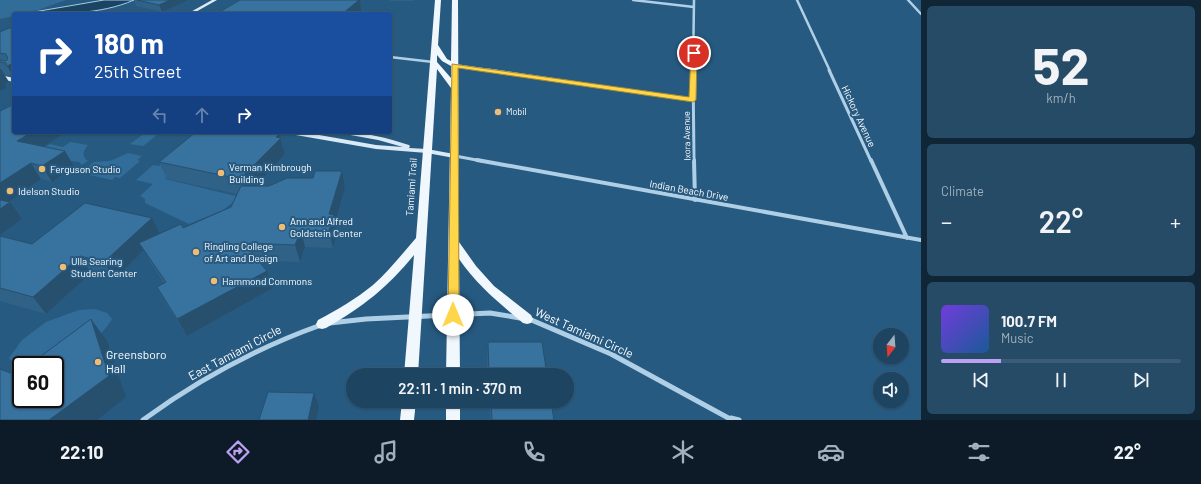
<!DOCTYPE html>
<html lang="en">
<head>
<meta charset="utf-8">
<style>
	:root { --surface:#1d4461; --page:#254b67; --text:#f1f3f6; --muted:#a0b0bd; --line:#3b5c76; --accent:#bca0f2 }
	body { margin:0; font-family:Barlow,sans-serif; background:var(--page); color:var(--text); height:100vh; display:flex; flex-direction:column; font-size:15px; white-space:nowrap }
	* { box-sizing:border-box; margin:0 }
	p { font-size:13px; color:var(--muted) }
	.icon { flex:none; width:22px; height:22px; fill:none; stroke:currentColor; stroke-width:2; stroke-linecap:round; stroke-linejoin:round }
	.map { position:relative; flex:1; overflow:hidden }
	.side { display:flex; flex-direction:column; gap:6px; padding:6px; background:#102535; width:280px }
	.side>* { flex:none }
	.top-card { position:absolute; left:12px; top:12px; width:380px; height:122px; border-radius:4px; box-shadow:0 1px 3px #0004,0 0 0 1px var(--line); background:#1a4fa0; color:#fff; overflow:hidden }
	.needle { width:26px; rotate:197deg }
	.fabs { position:absolute; left:873px; top:328px; display:grid; gap:8px }
	.fabs a { display:grid; place-items:center; width:36px; height:36px; border-radius:50%; background:var(--surface); box-shadow:0 1px 3px #0004,0 0 0 1px var(--line); font-size:20px }
	.speed { position:absolute; left:12px; top:356px; display:flex; gap:8px; font-size:20px; font-weight:700; text-align:center }
	.speed>* { display:grid; place-content:center; width:52px; height:52px; border-radius:50%; background:var(--surface); box-shadow:0 1px 3px #0004,0 0 0 1px var(--line); line-height:1 }
	.speed .limit { border:2px solid #111; border-radius:6px; background:#fff; color:#111 }
	.pin { position:absolute; display:grid; place-items:center; width:34px; height:34px; color:#fff; margin:-17px; border:2px solid #fff; border-radius:50%; box-shadow:0 1px 4px #0007 }
	.me { position:absolute; width:44px; margin:-22px; rotate:0deg; stroke-linejoin:round; filter:drop-shadow(0 0 3px #0008) }
	.turn { display:flex; align-items:center; gap:14px; height:84px; padding:0 16px; font-size:18px }
	.turn .icon { width:52px; height:52px; stroke-width:2.5 }
	.turn b { display:block; font-size:28px; line-height:34px }
	.lanes { display:flex; align-items:center; height:38px; padding:0 16px; background:#0003; justify-content:center; gap:20px; direction:ltr }
	.lanes .off { opacity:.35 }
	.big { font-size:30px; font-weight:600; line-height:1.1 }
	.side .tile { flex:1; display:flex; flex-direction:column; justify-content:center; gap:6px; min-width:0; padding:0 14px; border-radius:6px; background:var(--page) }
	.side .dial { align-items:center; gap:0 }
	.dial b { font-size:52px; line-height:1 }
	.song { display:flex; align-items:center; gap:12px }
	.cover { width:48px; height:48px; border-radius:6px; background:linear-gradient(135deg,hsl(260 70% 55%),hsl(210 70% 35%)) }
	.played { height:4px; border-radius:2px; background:linear-gradient(90deg,var(--accent) 25%,var(--line) 25%) }
	.keys { display:flex; justify-content:space-around; direction:ltr }
	.heat { display:flex; justify-content:space-between; align-items:center; font-size:22px; direction:ltr }
	.trip { position:absolute; left:346px; top:368px; width:228px; height:40px; border-radius:20px; background:var(--surface); box-shadow:0 1px 3px #0004,0 0 0 1px var(--line); font-weight:600; line-height:40px; text-align:center }
	.tab-bar { display:flex; height:64px; justify-content:space-around; align-items:center; background:#0c1b27; color:var(--muted) }
	.tab-bar .icon { width:28px; height:28px }
	.tab-bar .on { color:var(--accent) }
	.tab-bar b { font-size:18px; color:var(--text) }
	main { display:flex; flex:1; min-height:0 }
	.map>svg:first-child { display:block }
</style>
</head>
<body>
<main>
<div class="map">
<svg width="921" height="420" viewBox="0 0 921 420">
	<rect width="100%" height="100%" fill="#275a81"/>
	<path fill="#326d99" d="M0,0H66L38,10L14,14V16L0,19Z
		M145,133L157,135L143,146L130,144Z
		M70,142L88,145C83,151 81,156 88,161L81,165L80,162L53,159L43,148L50,144L63,147Z
		M128,153L142,156L137,160L140,161L120,178L115,177L112,180L81,173L94,162L110,161Z
		M164,162L179,167L165,179L240,197L223,210L189,224L145,203V199L140,196L153,184L136,180L153,165L159,166Z
		M95,309L107,313L112,319C98,342 72,358 46,365C39,367 29,365 21,365V368L15,367L9,358L22,340L46,322L79,310Z"/>
	<path fill="#1b4362" stroke="#a4cbe7" d="M104,0H134C100,15 58,14 22,14Z"/>
	<g fill="none" stroke-linecap="round" stroke-linejoin="round">
		<path stroke="#afcfe6" stroke-width="2.5" d="M633,0L694,7
			M797,0L830,71
			M908,0L921,14
			M390,57L433,62
			M454,65L496,71
			M693,71L694,0"/>
		<path stroke="#afcfe6" stroke-width="3" d="M489,70L693,100
			M693,70L694,161
			M829,70L871,161
			M455,156L482,161"/>
		<path stroke="#afcfe6" stroke-width="4" d="M477,160L921,240
			M694,160L695,200
			M871,160L907,238"/>
		<path stroke="#afcfe6" stroke-width="5" d="M529,319L611,354L732,420
			M330,323L366,319L490,313L520,318
			M731,418L739,420
			M143,420C198,380 256,348 321,325"/>
		<path fill="#d9e9f6" fill-rule="evenodd" d="M212,0H217L192,14H187Z
			M0,75L14,78V82L0,79Z
			M287,132H302L376,145L403,147L378,140L345,134L342,132C365,132 387,138 409,145L410,146L409,148L427,149L454,154L458,156L454,158L427,153L376,149L290,134Z"/>
		<path fill="#f0f7fd" fill-rule="evenodd" d="M435,0H441L438,45L447,59L451,61L452,0H458L459,242L476,266L494,286L531,315L533,319L531,323L527,324L523,323C499,303 477,285 459,259L460,375H446L451,88L437,69L418,375H404L414,255C387,288 364,306 326,328L322,329L318,328L316,324L318,320C337,310 356,299 373,285C389,271 402,254 416,238ZM437,55L442,61L451,66V78L437,62Z
			M402,401H416L414,420H400Z
			M446,401H460V420H446Z"/>
	</g>
	<path fill="#306288" d="M134,0H188L162,12L136,6Z
		M390,0H414V1H390Z
		M0,32L14,76L4,75L9,82L5,84L7,88L0,91Z
		M0,111L14,132H66L43,146L65,151L74,166L52,182L41,179L8,202L22,219L0,235Z
		M279,134L285,154L255,186L345,188L335,222L337,232L333,248L305,247L300,262L258,261L267,271L273,288L187,336L166,304L157,287L164,283L149,260L144,250L115,279L91,273L46,314L0,301V236L32,244L160,233L183,228L231,207L237,194L167,179L159,162Z
		M488,342L547,375H487V360Z
		M489,401H551L554,420H490Z"/>
	<path fill="#27506f" d="M170,0H188L162,12L159,5Z
		M359,0H360L361,11L358,14H342Z
		M14,63V77L7,66Z
		M0,69H1L9,82L5,84L7,88L0,91Z
		M32,132H66L27,157L17,141Z
		M279,134L285,154L246,196L240,179Z
		M65,151L74,166L52,182L42,166Z
		M31,163L41,179L0,208V183Z
		M342,171L345,188L335,222L337,232L333,248L329,231V214Z
		M10,202L22,219L0,235V209Z
		M152,218L160,234L139,243L144,250L115,279L104,262Z
		M301,230L305,247L300,262L295,245Z
		M80,256L91,273L46,314L33,297Z
		M267,271L273,288L187,336L177,319Z
		M91,319L107,341L126,397L97,420H49Z
		M314,393L319,406L316,420H308Z"/>
	<path fill="#38729e" stroke="#27506f" d="M137,0H170L159,5Z
		M240,0H359L342,14H216Z
		M87,11L103,14H74L77,13H84Z
		M9,28L14,29V63L7,66L6,63L0,62V60L6,61L8,59L6,54L0,53V32Z
		M14,104V132H32L17,141L65,151L42,166L31,163L0,183V111Z
		M196,132H268L279,134L276,137L281,138L240,179L159,162Z
		M315,171H342L329,214L334,215L329,231L301,230L295,245L243,243L267,271L177,319L157,287L166,282L139,243L181,224L183,228L231,207L241,186H269L287,178H313Z
		M0,200L10,202L0,209Z
		M85,203L152,218L104,262L80,256L33,297L0,288V236L32,244Z
		M91,319L109,376L49,420H0V369L16,375L21,371V399H55V365H29Z
		M488,342H542L547,375H489Z
		M268,392L314,393L308,420H259Z
		M491,401H551L554,420H492Z"/>
	<path fill="#ffd54a" stroke="#a68a30" d="M691,52L697,53L696,100L693,102L458,68L459,315L457,318L453,319L449,318L448,315L452,64L689,97Z"/>
	<g fill="#efbc75" stroke="#275a81" stroke-width="1.5">
		<circle cx="498" cy="112" r="4"/>
		<circle cx="42" cy="169" r="4"/>
		<circle cx="221" cy="173" r="4"/>
		<circle cx="10" cy="191" r="4"/>
		<circle cx="282" cy="227" r="4"/>
		<circle cx="196" cy="252" r="4"/>
		<circle cx="63" cy="267" r="4"/>
		<circle cx="214" cy="281" r="4"/>
		<circle cx="98" cy="362" r="4"/>
	</g>
	<g text-anchor="middle" stroke-width="4" stroke-linejoin="round" paint-order="stroke">
		<g font-size="9" fill="#fff" stroke="#275a81" text-anchor="start">
			<text x="506" y="115">Mobil</text>
		</g>
		<g font-size="9" fill="#fff" stroke="#275a81">
			<text transform="translate(687 136) rotate(-91)" y="3">Ixora Avenue</text>
		</g>
		<g font-size="10" fill="#fff" stroke="#275a81">
			<text transform="translate(859 116) rotate(65)" y="4">Hickory Avenue</text>
			<text transform="translate(411 187) rotate(-86)" y="4">Tamiami Trail</text>
			<text transform="translate(689 190) rotate(10)" y="4">Indian Beach Drive</text>
		</g>
		<g font-size="10" fill="#fff" stroke="#275a81" text-anchor="start">
			<text x="229" y="171">Verman Kimbrough<tspan x="229" dy="12">Building</tspan></text>
			<text x="50" y="173">Ferguson Studio</text>
			<text x="18" y="195">Idelson Studio</text>
			<text x="290" y="225">Ann and Alfred<tspan x="290" dy="12">Goldstein Center</tspan></text>
			<text x="204" y="250">Ringling College<tspan x="204" dy="12">of Art and Design</tspan></text>
			<text x="71" y="265">Ulla Searing<tspan x="71" dy="12">Student Center</tspan></text>
			<text x="222" y="285">Hammond Commons</text>
		</g>
		<g font-size="12" fill="#fff" stroke="#275a81">
			<text transform="translate(584 333) rotate(24)" y="4">West Tamiami Circle</text>
			<text transform="translate(235 353) rotate(-28)" y="4">East Tamiami Circle</text>
		</g>
		<g font-size="12" fill="#fff" stroke="#275a81" text-anchor="start">
			<text x="106" y="359">Greensboro<tspan x="106" dy="14">Hall</tspan></text>
		</g>
	</g>
</svg>
<div class="fabs">
<a><svg class="needle" viewBox="-14 -14 28 28"><path d="M0-13l5 13h-10z" fill="#e53935"/><path d="M0 13l5-13h-10z" fill="#a0b0bd"/></svg></a>
<a><svg class="icon" aria-label="sound" viewBox="0 0 24 24"><path d="M4 9h4l5-4v14l-5-4H4zM17 9q2 3 0 6"/></svg></a>
</div>
<div class="speed"><div class="limit">60</div></div>
<div class="pin" style="left:694px;top:53px;background:#d93025"><svg class="icon" aria-label="arrive" viewBox="0 0 24 24"><path d="M6 21V4h12l-3 4 3 4H6"/></svg></div>
<svg class="me" style="left:453px;top:315px" viewBox="-20 -20 40 40"><circle r="19" fill="#fff"/><path d="M0-13L10 11 0 6-10 11z" fill="#ffd54a"/></svg>
<div class="trip">22:11 · 1 min · 370 m</div>
<div class="top-card">
<div class="turn"><svg class="icon" aria-label="right" viewBox="0 0 24 24"><path d="M7 20v-9h11M14 6l5 5-5 5"/></svg><div><b>180 m</b>25th Street</div></div>
<div class="lanes"><svg class="icon off" aria-label="left" viewBox="0 0 24 24"><path d="M17 20v-9H6M10 6l-5 5 5 5"/></svg><svg class="icon off" aria-label="ahead" viewBox="0 0 24 24"><path d="M12 20V5M6 11l6-6 6 6"/></svg><svg class="icon" aria-label="right" viewBox="0 0 24 24"><path d="M7 20v-9h11M14 6l5 5-5 5"/></svg></div>
</div>
</div>
<section class="side">
<div class="tile dial"><b>52</b><p>km/h</p></div>
<div class="tile"><p>Climate</p>
<div class="heat"><a>−</a><b class="big">22°</b><a>+</a></div>
</div>
<div class="tile">
<div class="song"><i class="cover"></i><div><b>100.7 FM</b><p>Music</p></div></div>
<div class="played"></div>
<div class="keys"><svg class="icon" aria-label="previous" viewBox="0 0 24 24"><path d="M18 5L8 12l10 7zM5 5v14"/></svg><svg class="icon" aria-label="pause" viewBox="0 0 24 24"><path d="M8 5v14M16 5v14"/></svg><svg class="icon" aria-label="next" viewBox="0 0 24 24"><path d="M6 5l10 7-10 7zM19 5v14"/></svg></div>
</div>
</section>
</main>
<nav class="tab-bar">
<b>22:10</b>
<svg class="icon on" aria-label="directions" viewBox="0 0 24 24"><path d="M12 3l9 9-9 9-9-9zM9 14v-3h6M13 9l2 2-2 2"/></svg>
<svg class="icon" aria-label="music" viewBox="0 0 24 24"><path d="M9 18V5l10-2v13"/><circle cx="6" cy="18" r="3"/><circle cx="16" cy="16" r="3"/></svg>
<svg class="icon" aria-label="phone" viewBox="0 0 24 24"><path d="M5 4h4l2 5-3 2q2 4 5 5l2-3 5 2v4C11 20 4 13 5 4z"/></svg>
<svg class="icon" aria-label="climate" viewBox="0 0 24 24"><path d="M12 3v18M4 7l16 10M4 17L20 7"/></svg>
<svg class="icon" aria-label="car" viewBox="0 0 24 24"><path d="M5 17H2v-5l4-1 3-4h7l3 4 3 1v5h-3M9 17h6M6 11h13"/><circle cx="7" cy="17" r="2"/><circle cx="17" cy="17" r="2"/></svg>
<svg class="icon" aria-label="filters" viewBox="0 0 24 24"><path d="M4 7h16M4 17h16"/><circle cx="9" cy="7" r="2"/><circle cx="15" cy="17" r="2"/></svg>
<b>22°</b>
</nav>
</body>
</html>
